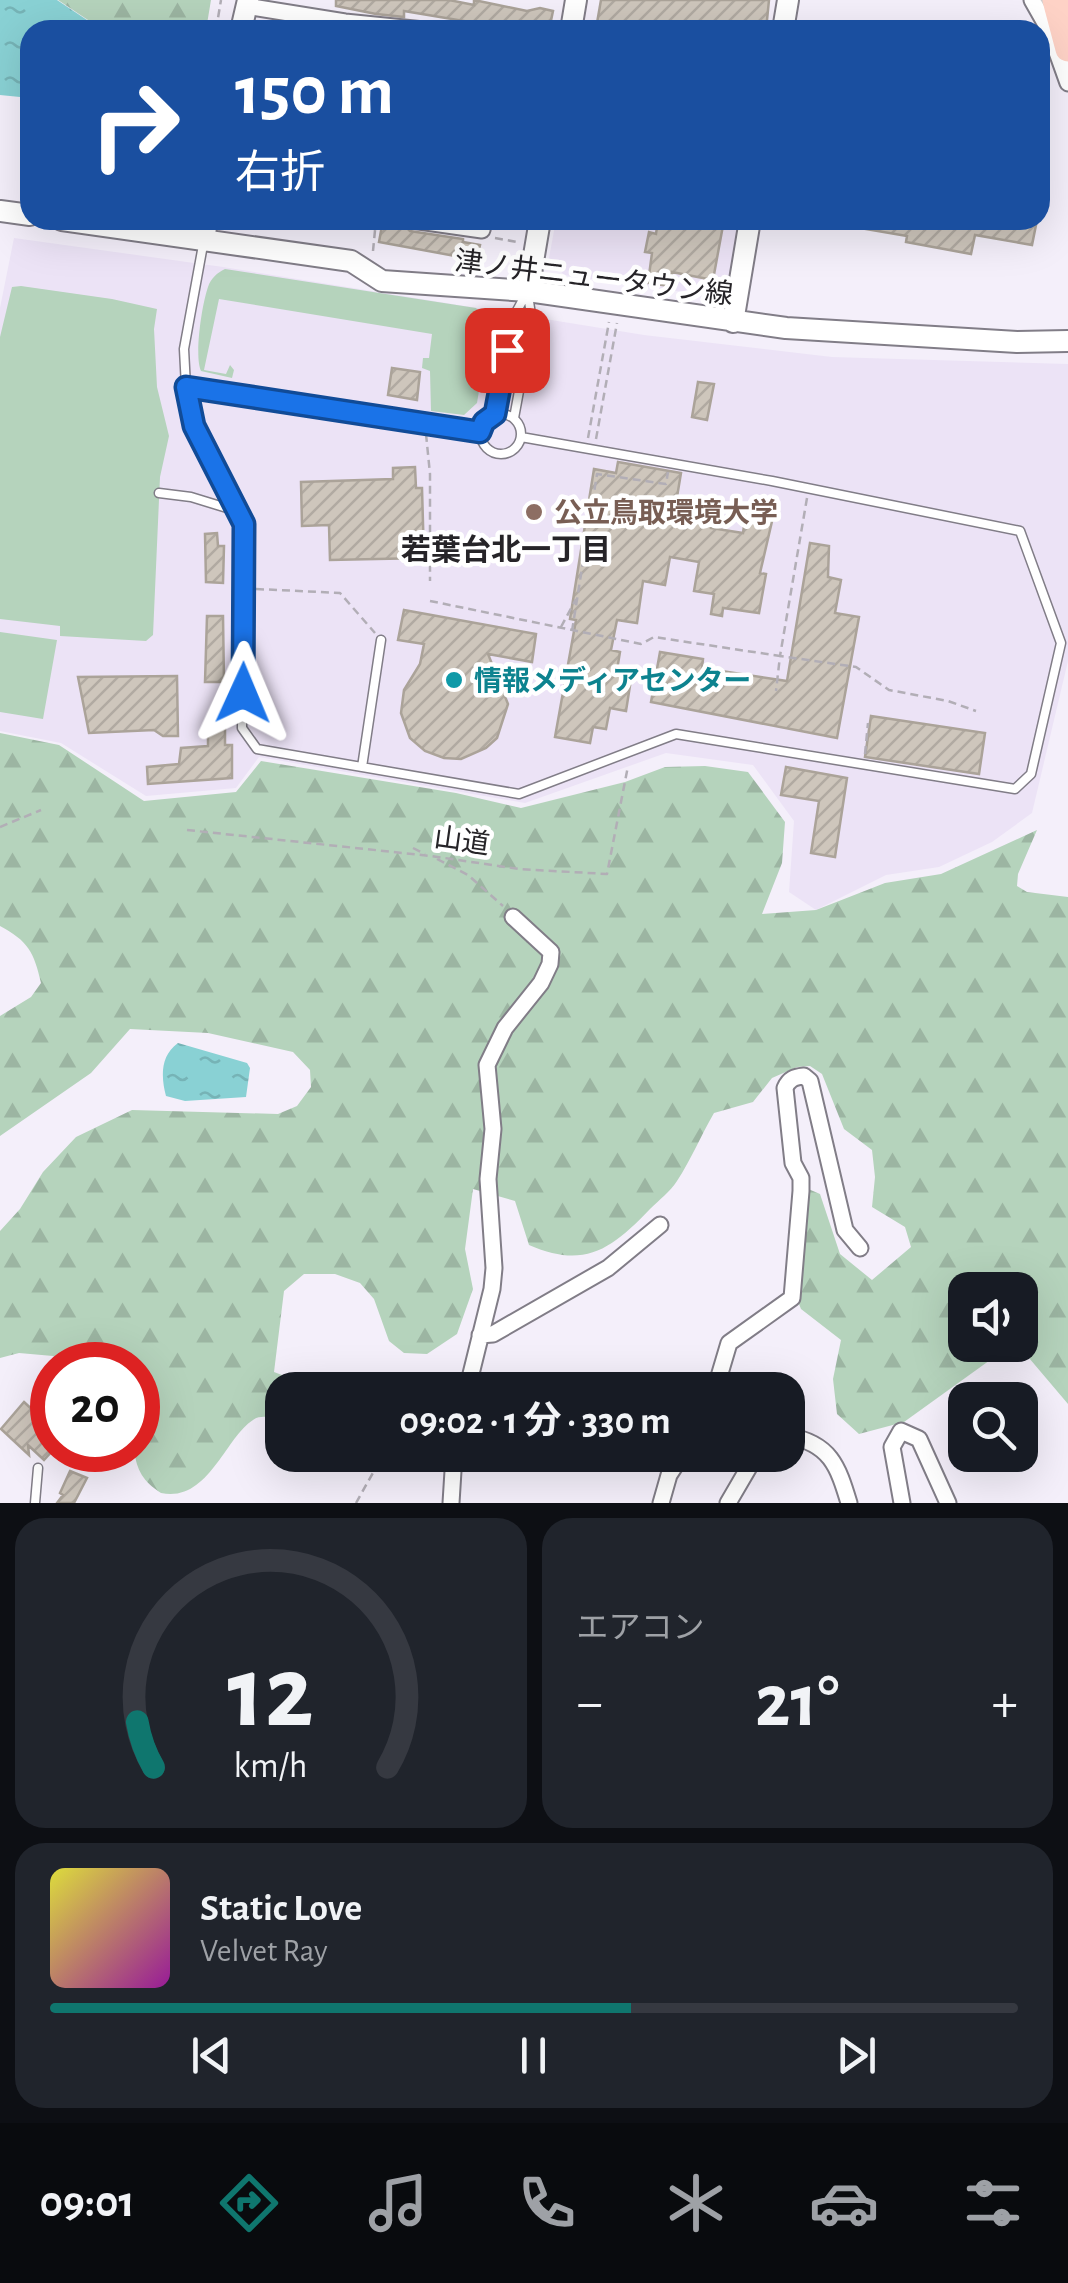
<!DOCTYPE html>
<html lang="ja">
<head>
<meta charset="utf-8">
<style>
	:root { --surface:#171b24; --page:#20242c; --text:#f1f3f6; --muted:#9ea1a6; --line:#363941; --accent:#0f766e }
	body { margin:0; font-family:"Alegreya Sans","Noto Sans JP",sans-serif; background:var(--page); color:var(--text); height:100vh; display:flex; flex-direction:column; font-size:38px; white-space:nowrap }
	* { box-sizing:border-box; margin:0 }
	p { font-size:32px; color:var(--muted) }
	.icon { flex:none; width:55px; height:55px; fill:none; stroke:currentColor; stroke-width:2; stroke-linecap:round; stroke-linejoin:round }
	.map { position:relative; height:1503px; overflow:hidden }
	.drawer { display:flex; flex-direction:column; gap:15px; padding:15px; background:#0d0f14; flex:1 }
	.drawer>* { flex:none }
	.guide { position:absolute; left:20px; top:20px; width:1030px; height:210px; border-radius:30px; box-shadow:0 10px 40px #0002; background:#1a4fa0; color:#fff; overflow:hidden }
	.controls { position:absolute; left:948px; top:1272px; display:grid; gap:20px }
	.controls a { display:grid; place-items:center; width:90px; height:90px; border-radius:20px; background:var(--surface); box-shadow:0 10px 40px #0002; font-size:50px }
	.speed { position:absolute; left:30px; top:1342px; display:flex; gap:20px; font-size:50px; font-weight:700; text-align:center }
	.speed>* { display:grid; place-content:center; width:130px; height:130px; border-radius:50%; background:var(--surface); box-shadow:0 10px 40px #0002; line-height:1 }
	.speed .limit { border:15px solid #d22; background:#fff; color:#111 }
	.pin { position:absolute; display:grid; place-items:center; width:85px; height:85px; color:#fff; margin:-42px; border-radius:20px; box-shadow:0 5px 15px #0006 }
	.me { position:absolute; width:110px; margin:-55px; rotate:1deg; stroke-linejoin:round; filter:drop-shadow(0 0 8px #0008) }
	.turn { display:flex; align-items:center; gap:35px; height:210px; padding:0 50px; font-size:45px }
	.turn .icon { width:130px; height:130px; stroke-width:2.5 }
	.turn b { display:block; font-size:70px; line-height:85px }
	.big { font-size:75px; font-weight:700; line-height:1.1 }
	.drawer .widget { flex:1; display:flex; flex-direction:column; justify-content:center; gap:15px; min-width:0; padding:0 35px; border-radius:30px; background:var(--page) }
	.drawer .dial { align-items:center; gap:0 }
	.dial svg { height:260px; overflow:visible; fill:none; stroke:var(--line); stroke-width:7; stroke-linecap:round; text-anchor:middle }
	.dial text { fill:var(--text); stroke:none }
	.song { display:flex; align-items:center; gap:30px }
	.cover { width:120px; height:120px; border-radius:15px; background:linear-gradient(135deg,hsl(60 70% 55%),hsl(300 70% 35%)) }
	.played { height:10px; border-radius:5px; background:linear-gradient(90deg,var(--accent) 60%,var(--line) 60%) }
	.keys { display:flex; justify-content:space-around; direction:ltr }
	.heat { display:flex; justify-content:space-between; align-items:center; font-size:55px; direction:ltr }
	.drawer .tiles { flex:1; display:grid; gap:15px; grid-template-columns:1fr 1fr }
	.widget:last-child { grid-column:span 2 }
	.trip { position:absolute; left:265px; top:1372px; width:540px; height:100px; border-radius:30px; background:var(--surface); box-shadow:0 10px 40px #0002; font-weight:700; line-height:100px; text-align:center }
	.dock { display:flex; height:160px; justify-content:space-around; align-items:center; background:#090b0e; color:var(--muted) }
	.dock .icon { width:70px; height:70px }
	.dock .current { color:var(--accent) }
	.dock b { font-size:45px; color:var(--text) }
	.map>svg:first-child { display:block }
</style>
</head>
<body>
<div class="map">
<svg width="1068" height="1503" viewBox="0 0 1068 1503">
	<defs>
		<pattern id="forest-firs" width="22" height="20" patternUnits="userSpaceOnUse" patternTransform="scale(2.5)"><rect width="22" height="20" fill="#b5d3bc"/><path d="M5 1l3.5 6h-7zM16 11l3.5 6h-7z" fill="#9cb5a2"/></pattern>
		<pattern id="water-ripples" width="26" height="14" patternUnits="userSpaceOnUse" patternTransform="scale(2.5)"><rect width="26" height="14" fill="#89d1d4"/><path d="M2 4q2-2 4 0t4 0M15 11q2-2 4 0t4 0" fill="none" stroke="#76b3b6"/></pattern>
		<pattern id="building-hatch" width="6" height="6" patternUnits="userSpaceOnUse" patternTransform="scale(2.5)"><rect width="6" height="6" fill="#cec6bc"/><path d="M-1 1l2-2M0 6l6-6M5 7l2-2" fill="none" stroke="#b1aaa2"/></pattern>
	</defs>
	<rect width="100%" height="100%" fill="#f4effa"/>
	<path fill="#ece3f6" d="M556,220H747L732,299L564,275L549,258Z
		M14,238L223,267L644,335L832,357L1068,364V661L1032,813L992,842L939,867L886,875L816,910L789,892L794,821L753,765L666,753L525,803L259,757L236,788L146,796L61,743L0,731V308Z"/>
	<path fill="#b5d3bc" d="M225,269L476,308L490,323L477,403L464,415L431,411L430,371L422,368L423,358H429L432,334L219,299L204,370L226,374L230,365L234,370L232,378L201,371C194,356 202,304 208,287C211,278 217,273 225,269Z
		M21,286L112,299L157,309L154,329L157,387L169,436L160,477L153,635L146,641L60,636V626L0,619V337L12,287Z
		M0,632L57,640L43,719L0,712Z"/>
	<path fill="url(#forest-firs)" d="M58,0H211L206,30H180L162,25L103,30Z
		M0,733L59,745L144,801L236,792L261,761L456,793L521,808L625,782L665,767L705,766L748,772L785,822L782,863L762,914L816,910L885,883L941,874L1037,830L1018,874L1017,886L1027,892L1068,897V1404L1018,1345L1020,1290H965V1345H1011L904,1422L859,1434L837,1414L833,1379L841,1340L801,1309L797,1299L806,1188L820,1194L840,1254L872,1280L911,1247L905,1227L872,1207L875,1177L872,1150L844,1129L822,1074L810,1066L797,1067L772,1078L753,1102L714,1113C701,1135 691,1160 677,1181C670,1192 659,1200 650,1209C611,1250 584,1269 529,1245L515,1201L473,1189L465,1249L473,1289L457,1334L427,1354L404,1353L389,1341L374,1299L360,1283L335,1274H304L284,1291L274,1372L295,1380L303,1390H282V1420C273,1418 261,1414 253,1420C225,1438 208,1503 161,1493C143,1481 137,1471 134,1450H138V1365H68L53,1356L19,1353L0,1358V1231L20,1209L43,1172L76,1137L132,1110L278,1114L297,1106L311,1087L310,1070L293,1052L208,1033L130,1029L91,1073L0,1136V1016L31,997L41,983C34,952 28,941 0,926Z"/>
	<path fill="url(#water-ripples)" d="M0,0H57L102,30H30V98L0,95Z
		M178,1043L247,1063L250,1068L246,1097L185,1101L166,1096C161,1077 160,1056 178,1043Z"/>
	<path fill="url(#building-hatch)" stroke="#aba399" stroke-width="2.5" d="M336,0H449L474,5V0L527,11L540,8L553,11L549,30L513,25L512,29L404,11V17L376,14L336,6Z
		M601,0H769L766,30H634L597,23Z
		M383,220L401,222L410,231L463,239V242L480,245L477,260L379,242Z
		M658,220H724L713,280L672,272L670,286L648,283L652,253L645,252L649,232L656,234Z
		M848,220H1037L1032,245L975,235L971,254L906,242L907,236L848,226Z
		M392,368L420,372L417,400L388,395Z
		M698,382L714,384L707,420L692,417Z
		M618,462L681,473L674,515L712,521L711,528L743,533L746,512L773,517L760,573L766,574L759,613L723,608L722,616L711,614L714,594L694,591L699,562L670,557L665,585L643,581L637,623L617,620L611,650L620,652L617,670L632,673L626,711L610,708L606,729L593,727L590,743L555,737L576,620L570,619L594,469L616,473Z
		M415,467L416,488H422L424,558L330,560L329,525L302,526L301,482L393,479V468Z
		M217,533L218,546H224L223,583L206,582L205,534Z
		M810,543L829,546L828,577L841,580L835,613L859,617L837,738L651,702L660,652L703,659L702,668L787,681Z
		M404,610L536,634L532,662L488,654L508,704L497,738L486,748L461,759L444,758L425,751L410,738L401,713L404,690L420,664L424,644L398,640Z
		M207,616H223L224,682H205Z
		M177,676L178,736H163L154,730L89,733L78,677Z
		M871,716L985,733L979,774L865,757Z
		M225,724V745H232V778L148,784L147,767L179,764L181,748L208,746V725Z
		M786,767L847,778L835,857L811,853L819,801L781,795Z
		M24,1402L52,1428L53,1450L44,1460L28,1445L29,1455L1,1429Z
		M70,1471L87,1478L74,1503H57L63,1495L60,1493Z"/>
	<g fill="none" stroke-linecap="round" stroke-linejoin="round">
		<g stroke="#817d87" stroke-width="11">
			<path id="service" d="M203,245L184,349L186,387L195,426L244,524L242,728L257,749L519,794L676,734L1015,789L1031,774L1061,643L1020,531L772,481L521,437
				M186,387L480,432
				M481 434a20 20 0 1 1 40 0a20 20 0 1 1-40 0Z
				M495,414L513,318L526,294
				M514,418L532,321L528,295
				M159,493L191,497L240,512
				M362,767L381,640
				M35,1503L38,1468"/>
		</g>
		<g stroke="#817d87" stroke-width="19">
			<path id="minor" d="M1032,0L1049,30L1068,83
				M246,6L345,22L424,30
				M412,220L482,230L484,220
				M480,1335L493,1334L608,1268L660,1225
				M467,1390L492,1289L494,1268L488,1179L493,1129L487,1065L505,1028L541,983L550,964L551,952L513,917
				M715,1390L729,1343L792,1298L801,1191V1178L793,1163L785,1088C789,1079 794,1077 804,1076L810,1081L845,1230L860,1248
				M788,1436C830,1443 838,1466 849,1503
				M451,1503L454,1455
				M661,1503L669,1475L682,1455
				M728,1503L756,1455
				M902,1503L892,1447L901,1431L919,1439L948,1503"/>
		</g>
		<g stroke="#817d87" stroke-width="24">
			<path id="tertiary" d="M241,30L248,0
				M571,30L576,0
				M783,30L788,0
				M0,211L30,215
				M62,220L351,261L382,281L528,291L786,328L1017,342L1068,341
				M204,241L207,220
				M528,291L540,220
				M733,322L750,220"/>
		</g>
		<g stroke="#cfcfd0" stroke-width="29">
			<path id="trunk" d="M1055,0L1068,49"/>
		</g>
		<path stroke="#b2aeb6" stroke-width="2.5" stroke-dasharray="8 5" stroke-linecap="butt" d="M216,30L221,0
			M495,238L517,242
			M373,251L376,220
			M426,434L430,474V581
			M588,438L609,322
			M596,439L617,323
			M807,498L780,656L856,667L889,690L948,701L976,711
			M256,589L340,593L375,633
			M430,601L641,644L654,637L780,656L776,691
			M561,627L576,599
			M572,631L597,474L666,484L668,472
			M865,754L868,723
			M0,827L41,810
			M187,830L431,856L519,869L607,874L628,766
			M413,848L425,854
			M437,859L468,875L503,906
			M356,1503L383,1455"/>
		<use href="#service" stroke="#fff" stroke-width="8"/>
		<use href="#minor" stroke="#fff" stroke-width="15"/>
		<use href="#tertiary" stroke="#fff" stroke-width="20"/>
		<use href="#trunk" stroke="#fed2c6" stroke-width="25"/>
	</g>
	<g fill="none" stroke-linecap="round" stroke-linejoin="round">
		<g stroke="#114b97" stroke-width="25">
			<path id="route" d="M243,693L244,524L194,426L186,387L480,432L484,422L495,414L507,350"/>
		</g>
		<use href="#route" stroke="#1a73e8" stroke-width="18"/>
	</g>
	<circle fill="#8d6e63" stroke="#fff" stroke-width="4" cx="534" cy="512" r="10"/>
	<circle fill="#0f9aa8" stroke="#fff" stroke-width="4" cx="454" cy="680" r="10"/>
	<g text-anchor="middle" stroke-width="9" stroke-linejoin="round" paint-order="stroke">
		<g font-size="28" fill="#262428" stroke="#fff">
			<text transform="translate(594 277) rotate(7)" y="10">津ノ井ニュータウン線</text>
			<text transform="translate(462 840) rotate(8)" y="10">山道</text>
		</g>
		<g font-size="28" font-weight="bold" fill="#785e54" stroke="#fff" text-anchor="start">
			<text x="554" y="522">公立鳥取環境大学</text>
		</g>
		<g font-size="28" font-weight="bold" fill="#0d838f" stroke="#fff" text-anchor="start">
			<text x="474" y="690">情報メディアセンター</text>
		</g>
		<g font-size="30" font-weight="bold" fill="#262428" stroke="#fff">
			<text x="506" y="560">若葉台北一丁目</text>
		</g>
	</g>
</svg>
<div class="controls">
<a><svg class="icon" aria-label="sound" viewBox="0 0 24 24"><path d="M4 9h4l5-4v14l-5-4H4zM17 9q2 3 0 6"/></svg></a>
<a><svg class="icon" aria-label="search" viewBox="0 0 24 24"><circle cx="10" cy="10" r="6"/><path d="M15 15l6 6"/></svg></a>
</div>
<div class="speed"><div class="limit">20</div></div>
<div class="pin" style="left:507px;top:350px;background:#d93025"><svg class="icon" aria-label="arrive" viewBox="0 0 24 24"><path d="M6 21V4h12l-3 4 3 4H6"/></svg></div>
<svg class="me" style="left:243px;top:693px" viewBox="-20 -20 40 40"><path d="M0-17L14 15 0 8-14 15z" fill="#1a73e8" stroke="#fff" stroke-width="4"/></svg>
<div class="trip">09:02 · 1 分 · 330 m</div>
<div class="guide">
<div class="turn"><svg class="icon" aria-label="right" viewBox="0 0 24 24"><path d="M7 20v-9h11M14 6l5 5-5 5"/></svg><div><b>150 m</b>右折</div></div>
</div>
</div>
<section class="drawer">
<div class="tiles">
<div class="widget dial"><svg viewBox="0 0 100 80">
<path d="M14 69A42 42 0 1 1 86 69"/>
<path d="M14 69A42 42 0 0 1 9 55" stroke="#0f766e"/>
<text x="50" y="56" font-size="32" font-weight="700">12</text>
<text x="50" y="72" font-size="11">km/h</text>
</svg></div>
<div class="widget"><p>エアコン</p>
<div class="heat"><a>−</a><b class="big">21°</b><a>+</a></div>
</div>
<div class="widget">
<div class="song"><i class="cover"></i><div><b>Static Love</b><p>Velvet Ray</p></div></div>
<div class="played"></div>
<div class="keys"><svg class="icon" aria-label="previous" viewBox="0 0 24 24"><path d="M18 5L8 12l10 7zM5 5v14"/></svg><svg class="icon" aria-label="pause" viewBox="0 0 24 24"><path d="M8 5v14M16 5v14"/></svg><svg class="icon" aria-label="next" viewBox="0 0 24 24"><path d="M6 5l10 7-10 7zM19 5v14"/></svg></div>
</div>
</div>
</section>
<nav class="dock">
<b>09:01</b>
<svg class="icon current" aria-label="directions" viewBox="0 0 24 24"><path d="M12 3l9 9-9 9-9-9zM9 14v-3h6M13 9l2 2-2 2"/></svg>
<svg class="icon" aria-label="music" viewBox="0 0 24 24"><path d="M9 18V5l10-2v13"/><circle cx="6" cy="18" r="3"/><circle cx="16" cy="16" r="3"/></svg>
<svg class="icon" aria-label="phone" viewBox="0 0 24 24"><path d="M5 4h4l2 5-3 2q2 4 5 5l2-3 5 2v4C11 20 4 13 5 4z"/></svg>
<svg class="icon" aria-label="climate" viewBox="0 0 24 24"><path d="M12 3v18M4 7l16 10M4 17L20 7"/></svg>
<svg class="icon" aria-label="car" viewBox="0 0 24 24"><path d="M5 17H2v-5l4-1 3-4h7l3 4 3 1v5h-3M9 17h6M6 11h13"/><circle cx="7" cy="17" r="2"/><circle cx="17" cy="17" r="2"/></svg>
<svg class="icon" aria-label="filters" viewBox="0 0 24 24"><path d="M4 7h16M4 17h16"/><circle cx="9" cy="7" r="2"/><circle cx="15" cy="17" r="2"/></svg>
</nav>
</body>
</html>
